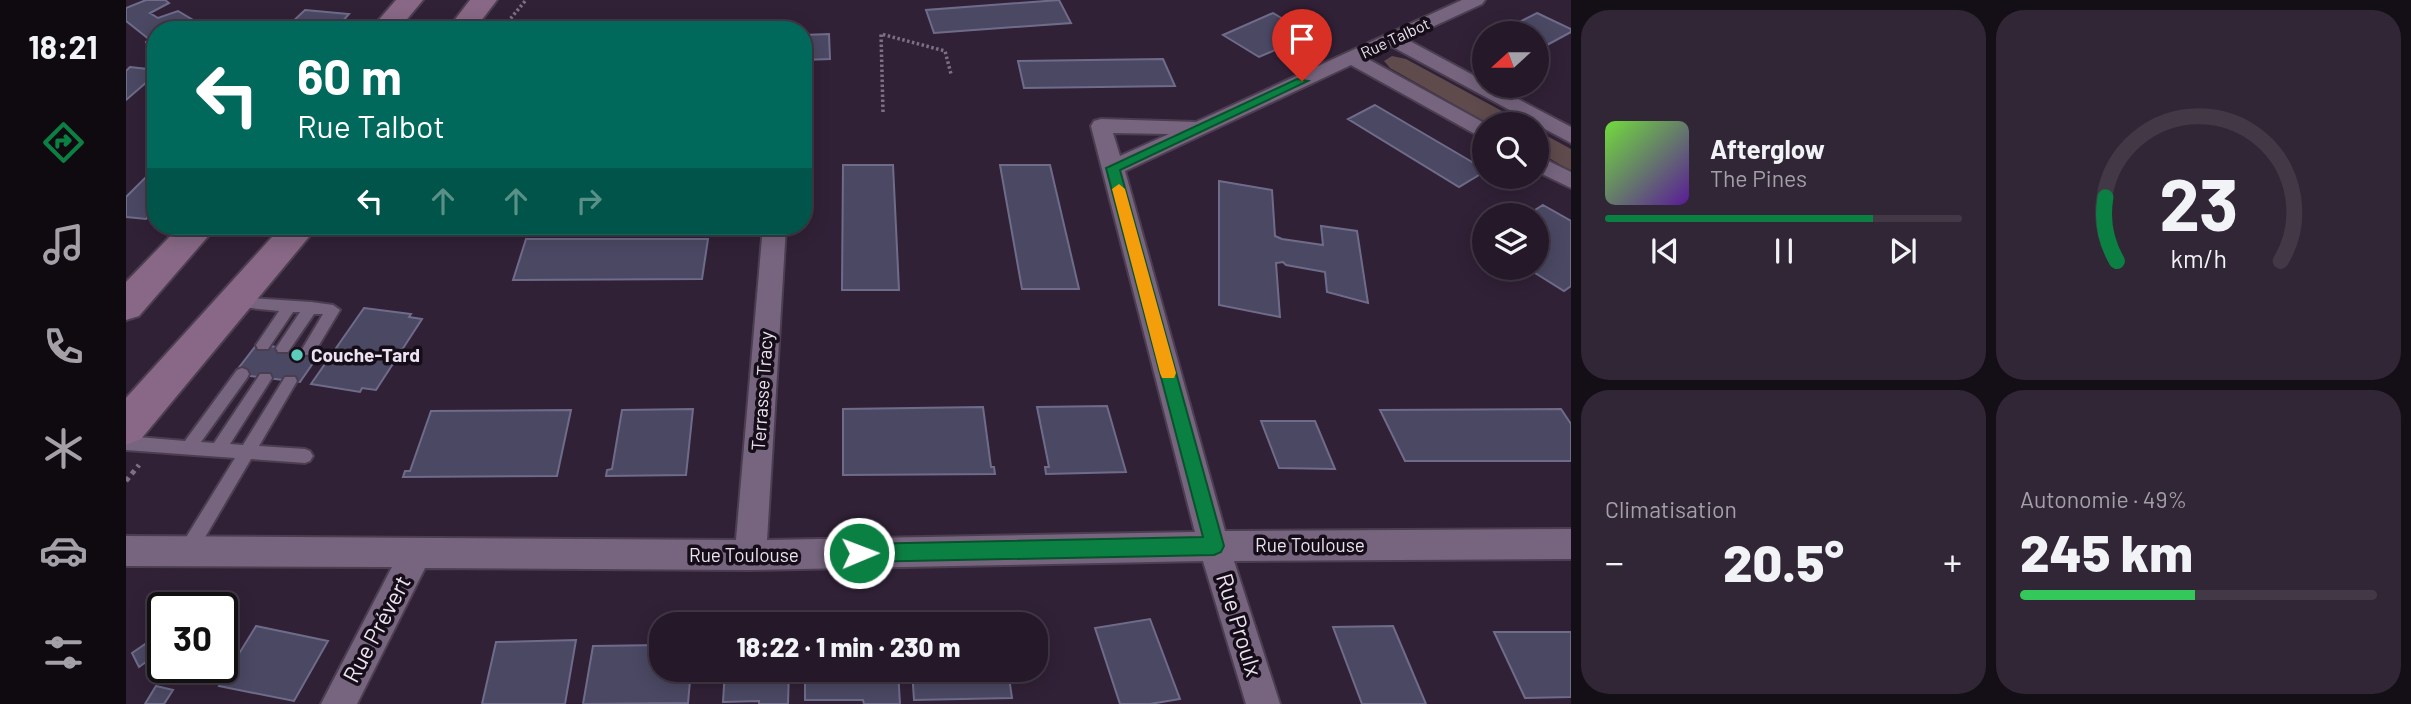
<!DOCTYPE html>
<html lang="fr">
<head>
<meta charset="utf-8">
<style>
	:root { --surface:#251929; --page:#312635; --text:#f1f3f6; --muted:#a3a0a8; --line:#423846; --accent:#0b8043 }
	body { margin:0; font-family:Barlow,sans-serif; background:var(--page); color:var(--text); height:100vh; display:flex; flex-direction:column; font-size:26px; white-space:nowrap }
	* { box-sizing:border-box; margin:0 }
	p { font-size:23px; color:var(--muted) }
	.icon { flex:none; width:38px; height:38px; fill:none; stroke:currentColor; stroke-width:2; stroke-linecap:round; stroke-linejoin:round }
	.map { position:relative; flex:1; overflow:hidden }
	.drawer { display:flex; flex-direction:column; gap:10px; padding:10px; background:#140e17; width:840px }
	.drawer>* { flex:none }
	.top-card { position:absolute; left:21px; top:21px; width:665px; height:214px; border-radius:28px; box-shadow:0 4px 18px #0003,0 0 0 2px var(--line); background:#00695c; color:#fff; overflow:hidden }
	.needle { width:46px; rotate:249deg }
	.tools { position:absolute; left:1346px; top:21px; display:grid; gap:14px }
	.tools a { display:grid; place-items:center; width:77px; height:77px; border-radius:50%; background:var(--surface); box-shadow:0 4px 18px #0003,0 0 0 2px var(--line); font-size:35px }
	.speed { position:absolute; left:21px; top:592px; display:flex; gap:14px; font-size:35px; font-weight:700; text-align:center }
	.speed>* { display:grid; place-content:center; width:91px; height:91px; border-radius:50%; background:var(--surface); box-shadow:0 4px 18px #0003,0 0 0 2px var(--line); line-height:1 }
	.speed .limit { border:4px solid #111; border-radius:10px; background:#fff; color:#111 }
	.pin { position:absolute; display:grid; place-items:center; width:60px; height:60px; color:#fff; margin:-72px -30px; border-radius:50% 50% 50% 0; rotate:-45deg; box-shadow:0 0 7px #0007 }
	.pin .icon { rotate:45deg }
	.me { position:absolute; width:77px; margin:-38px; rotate:89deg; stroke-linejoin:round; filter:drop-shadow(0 0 5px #0008) }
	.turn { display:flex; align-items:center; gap:24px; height:147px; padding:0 35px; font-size:32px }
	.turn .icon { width:91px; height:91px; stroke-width:2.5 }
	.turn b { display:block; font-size:49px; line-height:60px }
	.lanes { display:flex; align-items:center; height:66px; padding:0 35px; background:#0003; justify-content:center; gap:35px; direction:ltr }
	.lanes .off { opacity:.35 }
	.big { font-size:52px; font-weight:800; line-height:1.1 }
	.drawer .tile { flex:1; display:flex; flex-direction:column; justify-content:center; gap:10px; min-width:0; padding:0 24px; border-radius:28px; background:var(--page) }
	.drawer .dial { align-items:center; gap:0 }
	.dial svg { height:182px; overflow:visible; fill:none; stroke:var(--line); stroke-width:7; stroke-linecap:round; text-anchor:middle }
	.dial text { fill:var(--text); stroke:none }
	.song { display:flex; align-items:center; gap:21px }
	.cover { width:84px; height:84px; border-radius:10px; background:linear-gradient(135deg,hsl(100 70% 55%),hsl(270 70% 35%)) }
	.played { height:7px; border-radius:4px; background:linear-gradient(90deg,var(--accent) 75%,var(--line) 75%) }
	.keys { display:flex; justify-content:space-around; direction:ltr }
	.heat { display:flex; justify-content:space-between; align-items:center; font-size:38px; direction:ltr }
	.charge { height:10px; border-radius:5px; background:linear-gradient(90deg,#34c759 49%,var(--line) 0) }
	.drawer .tiles { flex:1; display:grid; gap:10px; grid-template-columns:repeat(2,1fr) }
	.trip { position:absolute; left:523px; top:612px; width:399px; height:70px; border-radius:28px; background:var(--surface); box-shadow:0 4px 18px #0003,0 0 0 2px var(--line); font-weight:800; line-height:70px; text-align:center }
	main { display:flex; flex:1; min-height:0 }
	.tab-bar { display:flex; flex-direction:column; width:126px; justify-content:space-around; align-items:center; background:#0f0a10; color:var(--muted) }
	.tab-bar .icon { width:49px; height:49px }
	.tab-bar .active { color:var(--accent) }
	.tab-bar b { font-size:32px; color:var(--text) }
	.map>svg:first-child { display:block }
</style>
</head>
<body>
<main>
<nav class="tab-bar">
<b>18:21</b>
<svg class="icon active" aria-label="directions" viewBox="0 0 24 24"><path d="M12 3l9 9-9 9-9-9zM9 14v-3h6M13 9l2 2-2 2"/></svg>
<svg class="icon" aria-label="music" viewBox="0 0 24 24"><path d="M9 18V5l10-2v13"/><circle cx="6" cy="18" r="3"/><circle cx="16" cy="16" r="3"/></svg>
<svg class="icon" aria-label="phone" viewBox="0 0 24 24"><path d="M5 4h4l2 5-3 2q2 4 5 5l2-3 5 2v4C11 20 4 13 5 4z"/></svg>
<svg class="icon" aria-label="climate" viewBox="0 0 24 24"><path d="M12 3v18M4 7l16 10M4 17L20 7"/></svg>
<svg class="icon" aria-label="car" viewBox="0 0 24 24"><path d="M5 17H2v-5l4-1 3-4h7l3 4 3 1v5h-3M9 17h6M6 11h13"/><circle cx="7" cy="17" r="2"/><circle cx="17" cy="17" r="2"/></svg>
<svg class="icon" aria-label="filters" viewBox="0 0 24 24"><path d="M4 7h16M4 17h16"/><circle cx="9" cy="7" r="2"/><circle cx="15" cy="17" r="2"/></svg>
</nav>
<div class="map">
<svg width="1445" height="704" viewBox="0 0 1445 704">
	<rect width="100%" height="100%" fill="#312137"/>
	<path fill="#5f4a4c" d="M1266,56L1280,59L1400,124H1363L1264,68L1258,61Z
		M1410,130L1445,149V171L1411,151Z"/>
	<path fill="#4b4864" stroke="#6f6c8a" stroke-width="2" d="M20,0H39L43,3L24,13L32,18L52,11L67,20L45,30H30V47L23,49L20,42L24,40L0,21V8Z
		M933,0L945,23L808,33L800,10Z
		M179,10L223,14L209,30H180L183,27L163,25Z
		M1147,13L1184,35L1133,57L1097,35Z
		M1411,13L1445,29V32L1410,51V33H1372Z
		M703,34L704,59L677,60V35Z
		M1037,59L1049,86L898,88L892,61Z
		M4,67L30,70V74L0,100V71Z
		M1249,105L1358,169V172L1333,187L1222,119Z
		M717,165H767L773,290H716Z
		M874,165H924L953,289H896Z
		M25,172L30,173V210L20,219L0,217V197Z
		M1093,181L1146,190L1149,236L1156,239L1197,245L1195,226L1231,231L1242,303L1201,292L1199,272L1160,265L1157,262L1150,263L1154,317L1093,305Z
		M1417,205L1445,221V286L1438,291L1401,268H1410V215H1401Z
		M400,239H582L576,279L387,280Z
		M238,308L285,314L283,317L296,319L250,390L236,388L234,392L185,384Z
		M131,344L157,348L194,353L174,382L108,374Z
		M981,406L1000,472L920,474L919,467H923L911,407Z
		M857,407L865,467H868L869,474L717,475V409Z
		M567,409L560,475L480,476L481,470L486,469L496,410Z
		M1435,409L1445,424V461H1279L1254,410Z
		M445,410L431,476L277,477L279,471H284L305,411Z
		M1135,421H1189L1209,469L1153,468Z
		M1024,619L1054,699L1024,704H994L969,628Z
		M130,626L202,641L168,701L93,686Z
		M1267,626L1300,704H1236L1207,627Z
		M1368,632H1445V697L1399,698Z
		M28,638L35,651L13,667L6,653Z
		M450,640L439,704H356L370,642Z
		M536,645V670H565L562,703L457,704L467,646Z
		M599,670H663L662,704H633V701L597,702Z
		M679,670H772L774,704H738L737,700H679Z
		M786,670H882L886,698L788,700Z
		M30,686L47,690L38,704H19Z"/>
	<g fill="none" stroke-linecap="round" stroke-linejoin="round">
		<g stroke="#4c3e51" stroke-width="4">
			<path id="lane" d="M110,297L185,302L207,305L214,310L187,355H177L175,351L197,314H188L162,352H152L150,348L174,312H167L142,349H132L130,345L153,311L105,306L103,302L105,298Z
				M116,368L121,370L123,374L121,378L75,442L88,443L134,374H144L146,378L104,444L117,445L159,377H169L171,381L133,446L179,449L184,451L187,456L184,461L179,463L125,459L68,556L62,558L56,556L54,550L56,544L109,458L0,450V436L59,441L111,370Z"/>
		</g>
		<g stroke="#4c3e51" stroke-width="4">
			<path id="street" d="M1336,0H1359L1356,4L1280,39L1358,81V86H1367L1445,127V143L1265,46L1240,58L1360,124L1358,139L1225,65L999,171L1099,531L1445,529V559L1108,561L1154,704H1120L1077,561L624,570L299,568L231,704H195L266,567L0,566V536L610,540L637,226H660L641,540L1069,532L965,126L968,121L975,119L1070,122ZM987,133L1043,134L994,156Z
				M1410,155L1445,172V188L1410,171Z"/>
		</g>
		<g stroke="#4c3e51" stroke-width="4">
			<path id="secondary" d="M270,0H297L272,30H244Z
				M344,0H371L348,30H321Z
				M54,226H91L13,316L0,320V282Z
				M156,226H192L15,439L0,445V398Z"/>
		</g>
		<path stroke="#7e7083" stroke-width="3.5" stroke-dasharray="2.5 2.5" stroke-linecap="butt" d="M375,30L400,0
			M757,112L755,34L819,51L825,74"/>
		<path stroke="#7e7083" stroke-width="5" stroke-dasharray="4.5 4.5" stroke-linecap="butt" d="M0,481L13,465"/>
		<use href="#lane" fill="#77657f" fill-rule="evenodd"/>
		<use href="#street" fill="#77657f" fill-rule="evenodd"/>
		<use href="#secondary" fill="#886886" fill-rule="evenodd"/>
	</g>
	<path fill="#0b8043" stroke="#07532c" stroke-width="2" d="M1171,79L1182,81L994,170L1098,546L1095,552L1088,555L733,562L727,560L724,553L727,547L733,544L1077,537L980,168Z"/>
	<path fill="#f59e0b" d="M993,184L999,189L1050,373L1048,378H1036L1034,373L986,189Z"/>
	<circle fill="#5bcebb" stroke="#150e18" stroke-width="2.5" cx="171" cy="355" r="7"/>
	<g text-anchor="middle" stroke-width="7" stroke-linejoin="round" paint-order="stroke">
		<g font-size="16" fill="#ede2f1" stroke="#150e18">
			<text transform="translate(1269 38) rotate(-25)" y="6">Rue Talbot</text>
		</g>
		<g font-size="19" font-weight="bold" fill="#ede2f1" stroke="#150e18" text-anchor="start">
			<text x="185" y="362">Couche-Tard</text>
		</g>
		<g font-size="19" fill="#ede2f1" stroke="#150e18">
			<text transform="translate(636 391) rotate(-86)" y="7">Terrasse Tracy</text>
			<text x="1184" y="552">Rue Toulouse</text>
			<text x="618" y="562">Rue Toulouse</text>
		</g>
		<g font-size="23" fill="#ede2f1" stroke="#150e18">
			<text transform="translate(1113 625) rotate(73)" y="8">Rue Proulx</text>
			<text transform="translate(251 629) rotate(-62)" y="8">Rue Prévert</text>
		</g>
	</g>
</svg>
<div class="tools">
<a><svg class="needle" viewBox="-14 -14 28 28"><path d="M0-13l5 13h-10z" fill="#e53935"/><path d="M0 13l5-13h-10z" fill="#a3a0a8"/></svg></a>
<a><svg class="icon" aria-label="search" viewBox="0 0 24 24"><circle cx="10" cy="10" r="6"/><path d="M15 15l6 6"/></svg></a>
<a><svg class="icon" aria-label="layers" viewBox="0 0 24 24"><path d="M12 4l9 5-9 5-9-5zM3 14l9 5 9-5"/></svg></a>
</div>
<div class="speed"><div class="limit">30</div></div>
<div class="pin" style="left:1176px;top:81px;background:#d93025"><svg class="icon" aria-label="arrive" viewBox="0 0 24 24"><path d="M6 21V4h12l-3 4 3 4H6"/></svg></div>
<svg class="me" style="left:733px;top:553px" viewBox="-20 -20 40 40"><circle r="17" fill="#0b8043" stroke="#fff" stroke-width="3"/><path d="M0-11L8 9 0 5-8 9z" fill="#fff"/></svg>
<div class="trip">18:22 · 1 min · 230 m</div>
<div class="top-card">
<div class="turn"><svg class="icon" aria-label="left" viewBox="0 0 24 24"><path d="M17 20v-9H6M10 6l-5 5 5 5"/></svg><div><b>60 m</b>Rue Talbot</div></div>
<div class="lanes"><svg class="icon" aria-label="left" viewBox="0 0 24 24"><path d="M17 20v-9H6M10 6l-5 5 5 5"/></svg><svg class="icon off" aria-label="ahead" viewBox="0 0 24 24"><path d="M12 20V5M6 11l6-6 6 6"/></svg><svg class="icon off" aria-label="ahead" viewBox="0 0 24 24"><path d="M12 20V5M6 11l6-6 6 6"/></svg><svg class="icon off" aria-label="right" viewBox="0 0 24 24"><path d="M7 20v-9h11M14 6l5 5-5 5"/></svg></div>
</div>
</div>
<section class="drawer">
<div class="tiles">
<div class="tile">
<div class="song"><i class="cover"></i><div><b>Afterglow</b><p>The Pines</p></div></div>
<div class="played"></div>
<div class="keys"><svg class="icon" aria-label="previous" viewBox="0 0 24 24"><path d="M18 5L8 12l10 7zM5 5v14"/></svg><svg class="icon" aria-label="pause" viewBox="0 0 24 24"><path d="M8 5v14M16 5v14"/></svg><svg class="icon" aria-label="next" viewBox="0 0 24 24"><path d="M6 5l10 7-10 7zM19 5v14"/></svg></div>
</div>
<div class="tile dial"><svg viewBox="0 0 100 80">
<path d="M14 69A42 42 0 1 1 86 69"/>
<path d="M14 69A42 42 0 0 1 9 41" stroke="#0b8043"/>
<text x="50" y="56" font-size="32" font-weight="700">23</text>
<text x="50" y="72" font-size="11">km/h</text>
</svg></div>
<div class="tile"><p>Climatisation</p>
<div class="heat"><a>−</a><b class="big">20.5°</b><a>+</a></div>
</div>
<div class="tile"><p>Autonomie · 49%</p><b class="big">245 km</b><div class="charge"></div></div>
</div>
</section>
</main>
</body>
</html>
